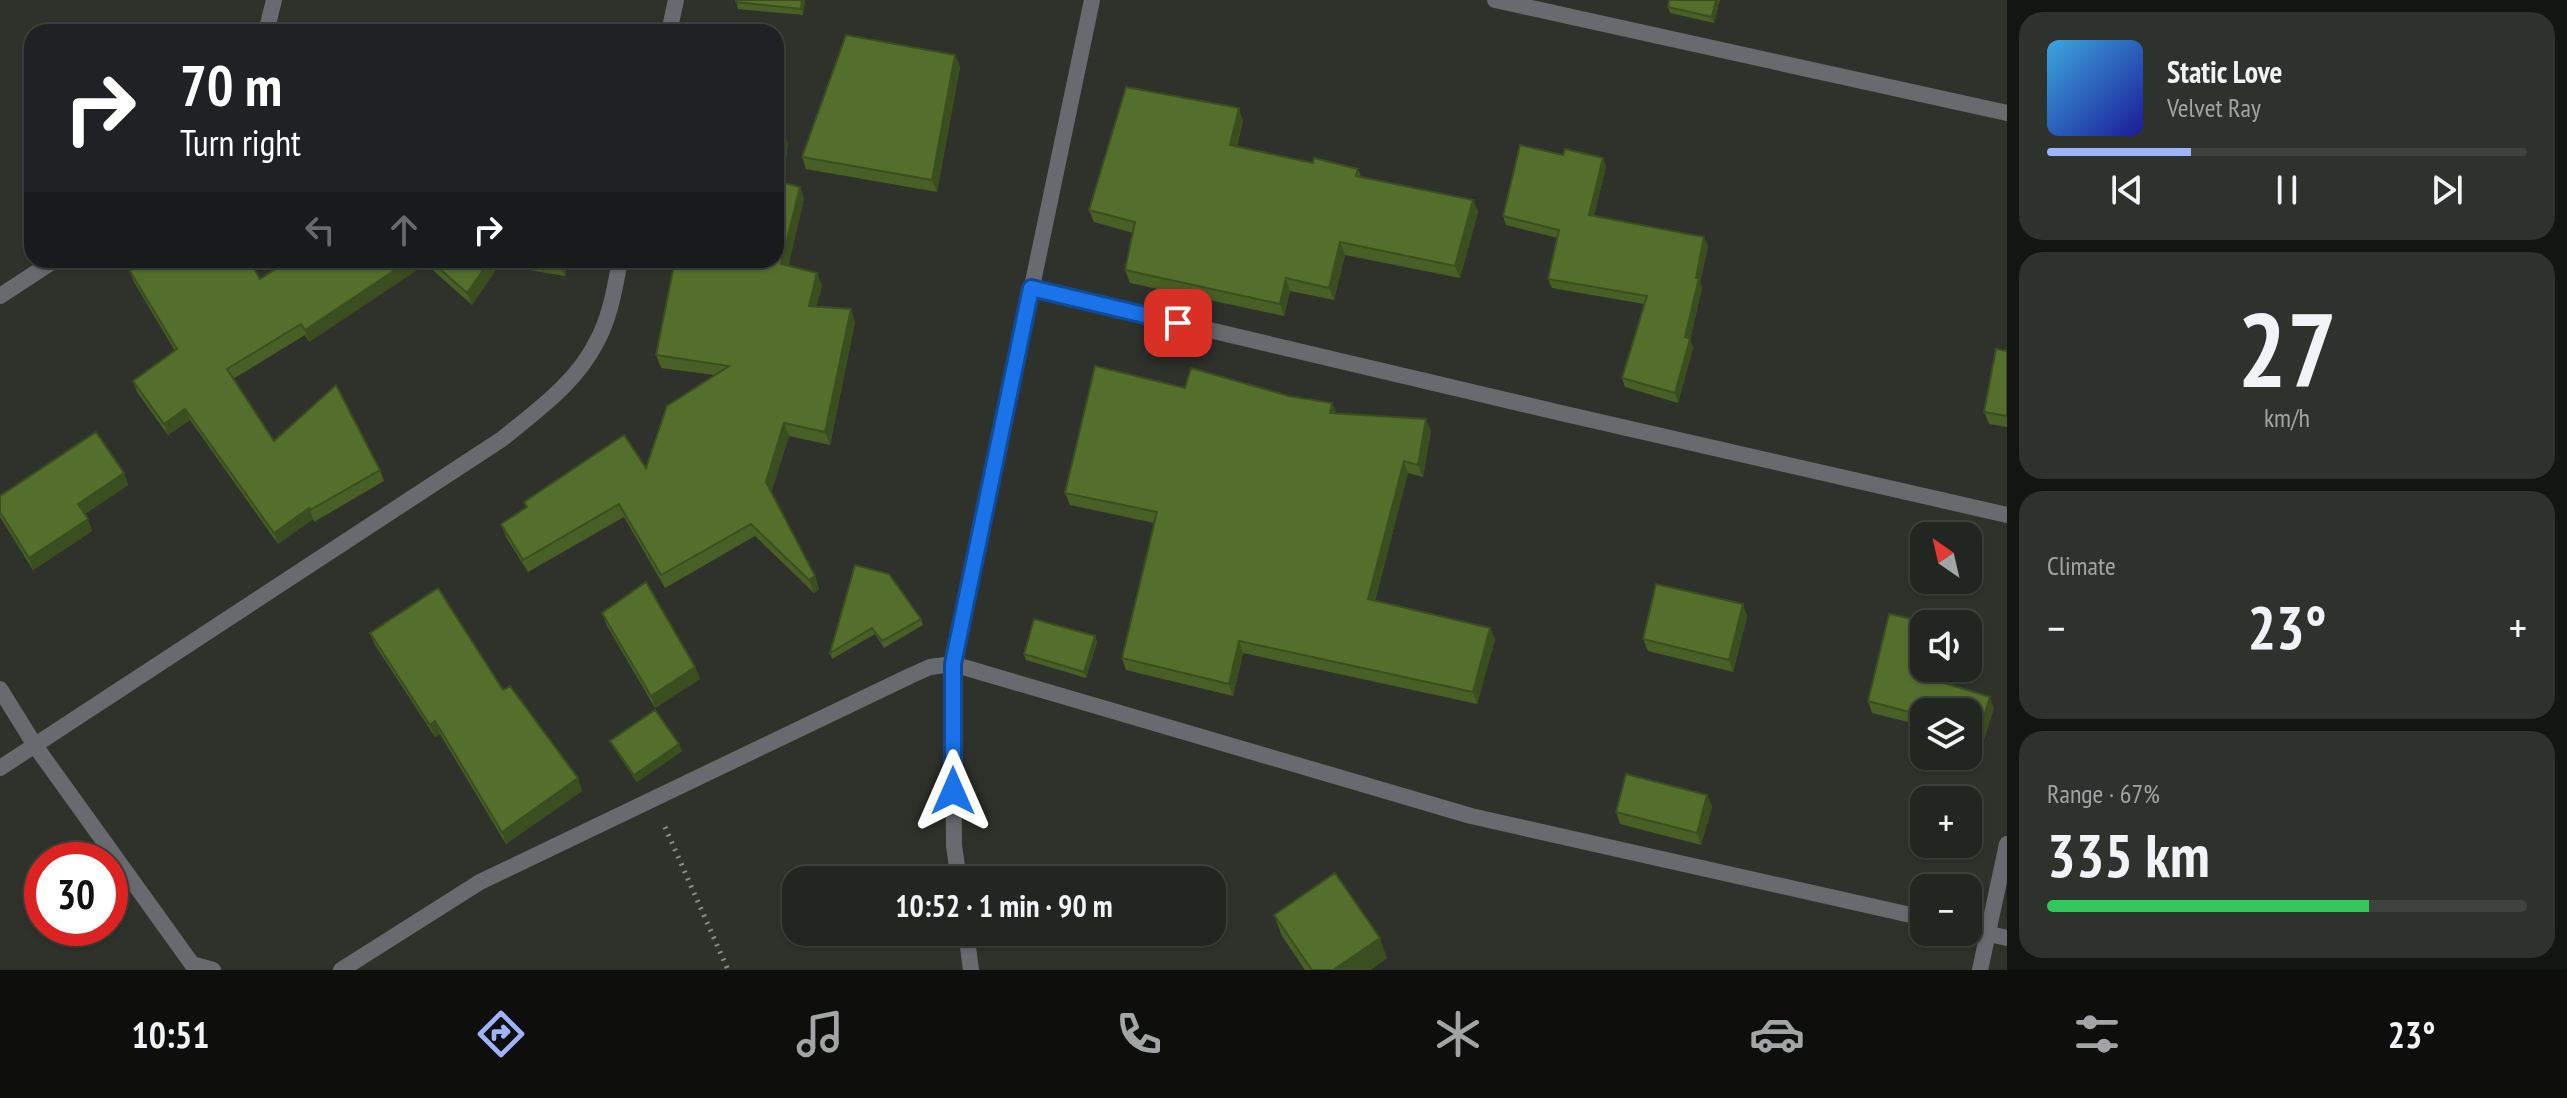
<!DOCTYPE html>
<html lang="en">
<head>
<meta charset="utf-8">
<style>
	:root { --surface:#222620; --page:#2e322d; --text:#f1f3f6; --muted:#a2a5a5; --line:#3f433e; --accent:#9fb3fd }
	body { margin:0; font-family:"PT Sans Narrow",sans-serif; background:var(--page); color:var(--text); height:100vh; display:flex; flex-direction:column; font-size:30px; white-space:nowrap }
	* { box-sizing:border-box; margin:0 }
	p { font-size:26px; color:var(--muted) }
	.icon { flex:none; width:44px; height:44px; fill:none; stroke:currentColor; stroke-width:2; stroke-linecap:round; stroke-linejoin:round }
	.map { position:relative; flex:1; overflow:hidden }
	.drawer { display:flex; flex-direction:column; gap:12px; padding:12px; background:#131512; width:560px }
	.drawer>* { flex:none }
	.hud { position:absolute; left:24px; top:24px; width:760px; height:244px; border-radius:24px; box-shadow:0 2px 6px #0004,0 0 0 2px var(--line); background:#202124; color:#fff; overflow:hidden }
	.needle { width:52px; rotate:326deg }
	.buttons { position:absolute; left:1910px; top:522px; display:grid; gap:16px }
	.buttons a { display:grid; place-items:center; width:72px; height:72px; border-radius:16px; background:var(--surface); box-shadow:0 2px 6px #0004,0 0 0 2px var(--line); font-size:40px }
	.speed { position:absolute; left:24px; top:842px; display:flex; gap:16px; font-size:40px; font-weight:700; text-align:center }
	.speed>* { display:grid; place-content:center; width:104px; height:104px; border-radius:50%; background:var(--surface); box-shadow:0 2px 6px #0004,0 0 0 2px var(--line); line-height:1 }
	.speed .limit { border:12px solid #d22; background:#fff; color:#111 }
	.pin { position:absolute; display:grid; place-items:center; width:68px; height:68px; color:#fff; margin:-34px; border-radius:16px; box-shadow:0 4px 12px #0006 }
	.me { position:absolute; width:88px; margin:-44px; rotate:0deg; stroke-linejoin:round; filter:drop-shadow(0 0 6px #0008) }
	.turn { display:flex; align-items:center; gap:28px; height:168px; padding:0 24px; font-size:36px }
	.turn .icon { width:104px; height:104px; stroke-width:2.5 }
	.turn b { display:block; font-size:56px; line-height:68px }
	.lanes { display:flex; align-items:center; height:76px; padding:0 24px; background:#0003; justify-content:center; gap:40px; direction:ltr }
	.lanes .off { opacity:.35 }
	.big { font-size:60px; font-weight:700; line-height:1.1 }
	.drawer .card { flex:1; display:flex; flex-direction:column; justify-content:center; gap:12px; min-width:0; padding:0 28px; border-radius:24px; background:var(--page) }
	.drawer .dial { align-items:center; gap:0 }
	.dial b { font-size:104px; line-height:1 }
	.song { display:flex; align-items:center; gap:24px }
	.cover { width:96px; height:96px; border-radius:12px; background:linear-gradient(135deg,hsl(200 70% 55%),hsl(240 70% 35%)) }
	.played { height:8px; border-radius:4px; background:linear-gradient(90deg,var(--accent) 30%,var(--line) 30%) }
	.keys { display:flex; justify-content:space-around; direction:ltr }
	.heat { display:flex; justify-content:space-between; align-items:center; font-size:44px; direction:ltr }
	.charge { height:12px; border-radius:6px; background:linear-gradient(90deg,#34c759 67%,var(--line) 0) }
	.trip { position:absolute; left:782px; top:866px; width:444px; height:80px; border-radius:24px; background:var(--surface); box-shadow:0 2px 6px #0004,0 0 0 2px var(--line); font-weight:700; line-height:80px; text-align:center }
	.tabs { display:flex; height:128px; justify-content:space-around; align-items:center; background:#0e0f0d; color:var(--muted) }
	.tabs .icon { width:56px; height:56px }
	.tabs .selected { color:var(--accent) }
	.tabs b { font-size:36px; color:var(--text) }
	main { display:flex; flex:1; min-height:0 }
	.map>svg:first-child { display:block }
</style>
</head>
<body>
<main>
<div class="map">
<svg width="2007" height="970" viewBox="0 0 2007 970">
	<rect width="100%" height="100%" fill="#2e322a"/>
	<g fill="none" stroke-linecap="round" stroke-linejoin="round">
		<path stroke="#898d86" stroke-width="5" stroke-dasharray="2 6" stroke-linecap="butt" d="M665,827L728,970"/>
		<path stroke="#696a6f" stroke-width="16" d="M1495,0L2007,113
			M266,32L274,0
			M669,32L676,0
			M1031,288L1561,413L2007,515
			M0,296L55,260
			M0,689L36,747L192,964L213,970
			M0,768L502,439C536,411 576,383 596,343C610,318 615,288 620,260
			M959,880L954,846L953,664L1092,0
			M1968,929L2007,938
			M966,932L971,970
			M341,970L480,882L912,675L930,667L953,664L1471,816L1924,918
			M1980,970L2007,844"/>
	</g>
	<path fill="#485f26" d="M736,0H805L803,15L738,9Z
		M1669,0H1720L1714,23L1670,13L1668,7Z
		M955,55L960,67L937,192L806,169L802,157Z
		M1243,121L1237,146L1313,163L1358,169L1361,177L1473,200L1478,212L1460,278L1345,255L1334,300L1290,291L1284,316L1130,283L1125,270L1133,233L1094,222L1089,210Z
		M776,129L788,143L783,182L800,187L804,199L788,266L817,273L822,286L816,307L855,322L830,445L789,436L771,492L815,576L819,589L814,593L755,536L665,588L624,517L528,572L506,537L501,524L526,508L524,502L646,468L714,375L661,368L656,355Z
		M1563,155L1603,158L1606,167L1594,216L1708,246L1700,282L1702,288L1690,340L1693,348L1678,403L1625,387L1622,378L1644,304L1552,288L1548,279L1558,238L1506,225L1503,216Z
		M289,260H568L565,276L499,265L472,305L426,264L309,342L305,335L233,379L274,441L380,470L384,481L314,522L313,519L278,544L190,420L168,435L137,392L133,381L175,351L134,282L130,271L260,279Z
		M2007,351V427L1989,424L1984,412Z
		M1185,388L1289,396L1332,403L1336,414L1431,431L1423,477L1408,473L1375,601L1490,628L1495,640L1477,704L1243,653L1233,696L1126,670L1122,658L1154,523L1070,505L1065,493Z
		M124,473L128,485L85,514L92,531L33,570L0,517V496Z
		M889,574L921,619L923,625L884,648L875,634L832,659L830,653Z
		M1743,604L1747,617L1733,672L1648,651L1643,639Z
		M602,613L695,667L700,679L655,708L607,626Z
		M370,633L503,690L578,778L582,791L506,844L440,734L435,737L375,645Z
		M1095,636L1097,642L1086,678L1026,660L1024,654Z
		M1924,668H1950L1947,683L1994,708L1983,742L1968,738V712H1924V726L1872,713L1868,701Z
		M610,741L682,751L637,782L613,747Z
		M1707,795L1712,807L1701,845L1620,824L1616,812Z
		M1274,915L1387,958L1370,970H1305L1282,936Z"/>
	<path fill="#3b4e1f" d="M802,0H805L803,15L801,9Z
		M1716,0H1720L1714,23L1712,17Z
		M955,55L960,67L937,192L932,180Z
		M1239,108L1243,121L1234,157L1230,145Z
		M783,131L788,143L782,194L777,181Z
		M1603,158L1606,167L1592,224L1589,215Z
		M800,187L804,199L786,277L781,264Z
		M1473,200L1478,212L1460,278L1455,266Z
		M1704,237L1708,246L1700,282L1702,288L1690,340L1693,348L1678,403L1675,393Z
		M1340,242L1345,255L1334,300L1329,288Z
		M410,260H424L426,264L309,342L305,330Z
		M490,260H498L499,265L472,305L467,293Z
		M562,260H568L565,276L560,265Z
		M817,273L822,286L813,319L809,306Z
		M1286,278L1290,291L1284,316L1280,304Z
		M851,309L855,322L830,445L825,432Z
		M1332,403L1337,415L1330,413Z
		M185,409L190,420L168,435L164,424Z
		M1426,419L1431,431L1423,477L1418,465Z
		M784,423L789,436L771,494L766,482Z
		M1404,461L1408,473L1372,611L1368,599Z
		M124,473L128,485L83,515L78,504Z
		M309,508L313,519L278,544L274,533Z
		M88,519L92,531L33,570L29,558Z
		M815,576L819,589L814,593L809,580Z
		M1743,604L1747,617L1733,672L1729,660Z
		M1490,628L1495,640L1477,704L1473,692Z
		M1095,636L1097,642L1086,678L1084,672Z
		M1239,641L1243,653L1233,696L1229,684Z
		M695,667L700,679L655,708L651,696Z
		M1944,668H1950L1945,693L1941,682Z
		M1990,697L1994,708L1983,742L1979,731Z
		M435,721L440,734L435,737L430,725Z
		M679,744L682,751L637,782L634,775Z
		M578,778L582,791L506,844L502,832Z
		M1707,795L1712,807L1701,845L1697,833Z
		M1380,938L1387,958L1370,970H1333Z"/>
	<path fill="#546f2c" stroke="#3b4e1f" stroke-width="2" d="M736,0H802L801,9L736,2Z
		M1669,0H1716L1712,17L1668,7Z
		M480,24L506,32H478Z
		M846,35L955,55L932,180L802,157Z
		M1126,87L1239,108L1230,145L1313,163L1314,158L1358,169L1356,176L1473,200L1455,266L1340,242L1329,288L1286,278L1280,304L1125,270L1135,222L1089,210Z
		M776,129L783,131L777,181L800,187L781,264L817,273L809,306L851,309L825,432L784,423L766,482L815,576L809,580L751,524L661,575L619,504L523,560L501,524L527,507L524,502L624,435L646,468L667,406L729,366L656,355L675,260H776Z
		M1520,145L1563,155L1565,149L1603,158L1589,215L1704,237L1696,278H1699L1685,337L1690,339L1675,393L1622,378L1647,296L1548,279L1559,230L1503,216Z
		M148,260H249L260,279L289,260H410L305,330L301,324L227,369L274,441L336,385L380,470L310,510L309,508L274,533L185,409L164,424L133,381L177,349L130,271Z
		M430,260H490L467,293Z
		M532,260H562L560,265Z
		M1996,349L2007,351V416L1984,412Z
		M1095,366L1185,388L1191,368L1289,396L1332,403L1330,413L1426,419L1418,465L1404,461L1368,599L1490,628L1473,692L1239,641L1229,684L1122,658L1157,512L1065,493Z
		M96,432L124,473L78,504L88,519L29,558L0,512V496Z
		M855,565L889,574L921,619L882,641L872,628L830,653Z
		M646,582L695,667L651,696L602,613Z
		M1656,584L1743,604L1729,660L1643,639Z
		M438,588L503,690L510,686L578,778L502,832L435,721L430,725L370,633Z
		M1889,614L1936,624H1924V668H1944L1941,682L1990,697L1979,731L1968,728V712H1924V716L1868,701Z
		M1034,619L1095,636L1084,672L1024,654Z
		M655,710L679,744L634,775L610,741Z
		M1626,774L1707,795L1697,833L1616,812Z
		M1335,873L1380,938L1333,970H1312L1274,915Z"/>
	<g fill="none" stroke-linecap="round" stroke-linejoin="round">
		<g stroke="#114b97" stroke-width="20">
			<path id="route" d="M953,791V664L1031,288L1178,323"/>
		</g>
		<use href="#route" stroke="#1a73e8" stroke-width="14"/>
	</g>
</svg>
<div class="buttons">
<a><svg class="needle" viewBox="-14 -14 28 28"><path d="M0-13l5 13h-10z" fill="#e53935"/><path d="M0 13l5-13h-10z" fill="#a2a5a5"/></svg></a>
<a><svg class="icon" aria-label="sound" viewBox="0 0 24 24"><path d="M4 9h4l5-4v14l-5-4H4zM17 9q2 3 0 6"/></svg></a>
<a><svg class="icon" aria-label="layers" viewBox="0 0 24 24"><path d="M12 4l9 5-9 5-9-5zM3 14l9 5 9-5"/></svg></a>
<a>+</a>
<a>−</a>
</div>
<div class="speed"><div class="limit">30</div></div>
<div class="pin" style="left:1178px;top:323px;background:#d93025"><svg class="icon" aria-label="arrive" viewBox="0 0 24 24"><path d="M6 21V4h12l-3 4 3 4H6"/></svg></div>
<svg class="me" style="left:953px;top:791px" viewBox="-20 -20 40 40"><path d="M0-17L14 15 0 8-14 15z" fill="#1a73e8" stroke="#fff" stroke-width="4"/></svg>
<div class="trip">10:52 · 1 min · 90 m</div>
<div class="hud">
<div class="turn"><svg class="icon" aria-label="right" viewBox="0 0 24 24"><path d="M7 20v-9h11M14 6l5 5-5 5"/></svg><div><b>70 m</b>Turn right</div></div>
<div class="lanes"><svg class="icon off" aria-label="left" viewBox="0 0 24 24"><path d="M17 20v-9H6M10 6l-5 5 5 5"/></svg><svg class="icon off" aria-label="ahead" viewBox="0 0 24 24"><path d="M12 20V5M6 11l6-6 6 6"/></svg><svg class="icon" aria-label="right" viewBox="0 0 24 24"><path d="M7 20v-9h11M14 6l5 5-5 5"/></svg></div>
</div>
</div>
<section class="drawer">
<div class="card">
<div class="song"><i class="cover"></i><div><b>Static Love</b><p>Velvet Ray</p></div></div>
<div class="played"></div>
<div class="keys"><svg class="icon" aria-label="previous" viewBox="0 0 24 24"><path d="M18 5L8 12l10 7zM5 5v14"/></svg><svg class="icon" aria-label="pause" viewBox="0 0 24 24"><path d="M8 5v14M16 5v14"/></svg><svg class="icon" aria-label="next" viewBox="0 0 24 24"><path d="M6 5l10 7-10 7zM19 5v14"/></svg></div>
</div>
<div class="card dial"><b>27</b><p>km/h</p></div>
<div class="card"><p>Climate</p>
<div class="heat"><a>−</a><b class="big">23°</b><a>+</a></div>
</div>
<div class="card"><p>Range · 67%</p><b class="big">335 km</b><div class="charge"></div></div>
</section>
</main>
<nav class="tabs">
<b>10:51</b>
<svg class="icon selected" aria-label="directions" viewBox="0 0 24 24"><path d="M12 3l9 9-9 9-9-9zM9 14v-3h6M13 9l2 2-2 2"/></svg>
<svg class="icon" aria-label="music" viewBox="0 0 24 24"><path d="M9 18V5l10-2v13"/><circle cx="6" cy="18" r="3"/><circle cx="16" cy="16" r="3"/></svg>
<svg class="icon" aria-label="phone" viewBox="0 0 24 24"><path d="M5 4h4l2 5-3 2q2 4 5 5l2-3 5 2v4C11 20 4 13 5 4z"/></svg>
<svg class="icon" aria-label="climate" viewBox="0 0 24 24"><path d="M12 3v18M4 7l16 10M4 17L20 7"/></svg>
<svg class="icon" aria-label="car" viewBox="0 0 24 24"><path d="M5 17H2v-5l4-1 3-4h7l3 4 3 1v5h-3M9 17h6M6 11h13"/><circle cx="7" cy="17" r="2"/><circle cx="17" cy="17" r="2"/></svg>
<svg class="icon" aria-label="filters" viewBox="0 0 24 24"><path d="M4 7h16M4 17h16"/><circle cx="9" cy="7" r="2"/><circle cx="15" cy="17" r="2"/></svg>
<b>23°</b>
</nav>
</body>
</html>
